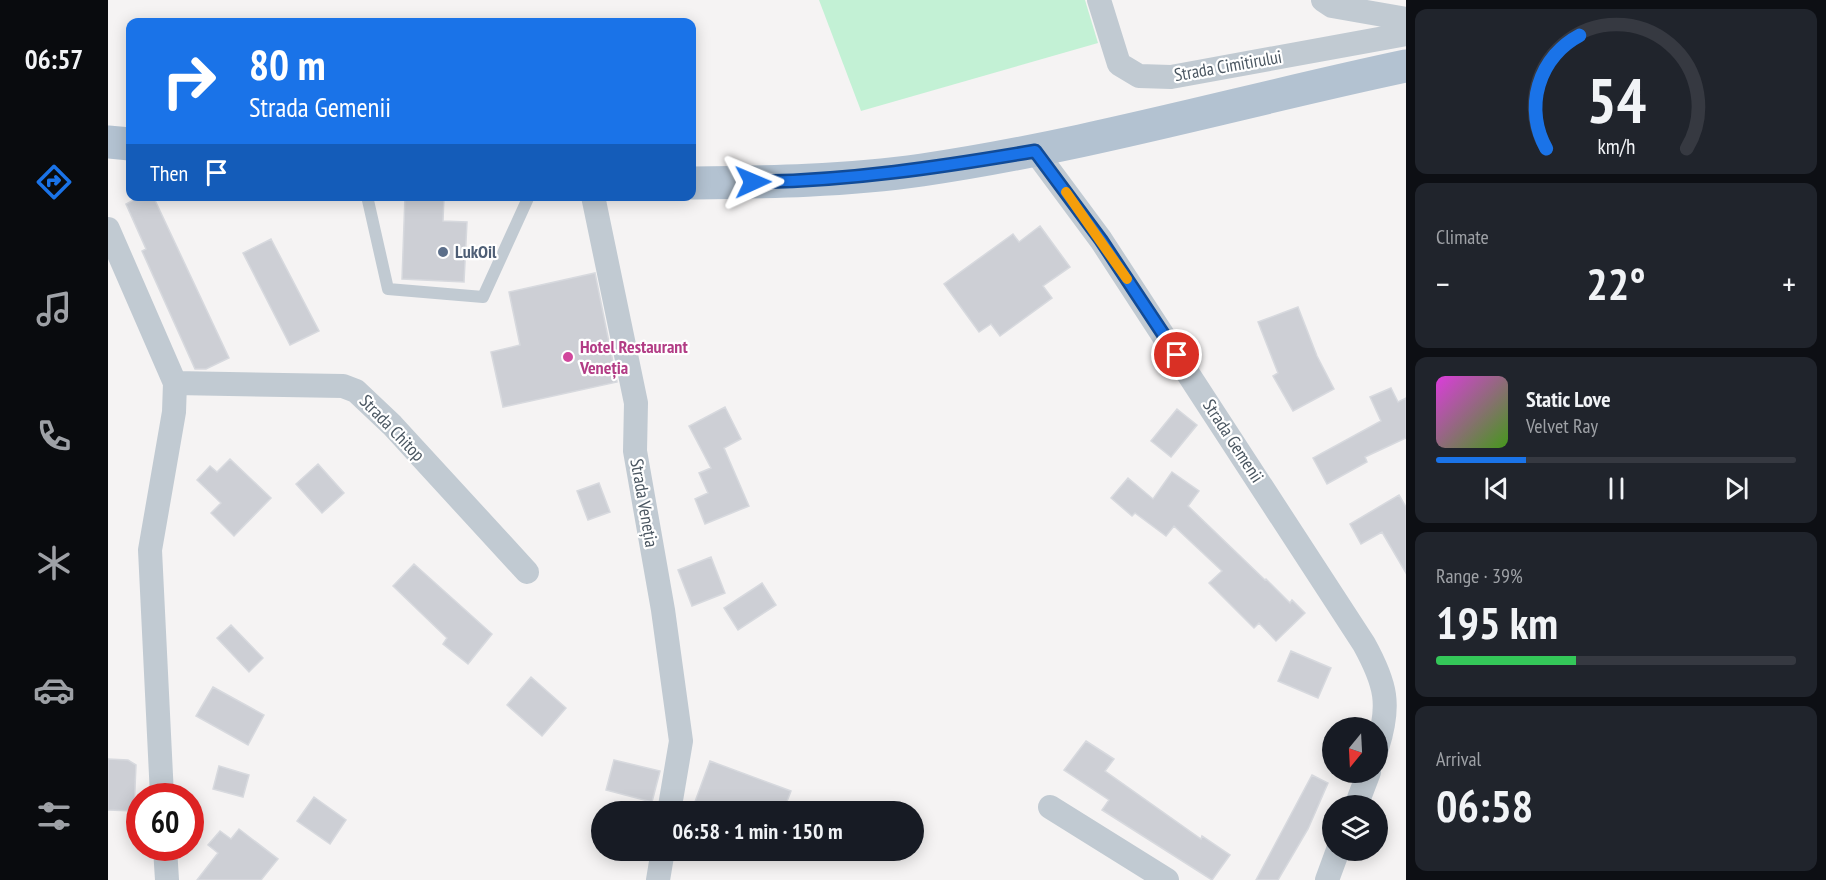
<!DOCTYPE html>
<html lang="en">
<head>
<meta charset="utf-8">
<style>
	:root { --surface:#171b24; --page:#20242c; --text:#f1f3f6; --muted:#9ea1a6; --line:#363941; --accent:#1a73e8 }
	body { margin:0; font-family:"PT Sans Narrow",sans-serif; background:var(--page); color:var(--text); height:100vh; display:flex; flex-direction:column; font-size:22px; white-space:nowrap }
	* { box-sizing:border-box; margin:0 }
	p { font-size:20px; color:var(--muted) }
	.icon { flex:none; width:33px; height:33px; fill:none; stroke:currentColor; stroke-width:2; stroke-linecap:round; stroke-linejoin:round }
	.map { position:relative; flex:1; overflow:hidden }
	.side { display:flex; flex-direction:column; gap:9px; padding:9px; background:#0d0f14; width:420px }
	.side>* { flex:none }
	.banner { position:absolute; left:18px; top:18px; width:570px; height:183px; border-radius:12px; box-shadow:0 3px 15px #0003; background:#1a73e8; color:#fff; overflow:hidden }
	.needle { width:39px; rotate:198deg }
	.buttons { position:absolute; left:1214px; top:717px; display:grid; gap:12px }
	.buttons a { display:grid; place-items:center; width:66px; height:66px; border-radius:50%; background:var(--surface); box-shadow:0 3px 15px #0003; font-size:30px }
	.speed { position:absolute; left:18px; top:783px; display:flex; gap:12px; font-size:30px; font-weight:700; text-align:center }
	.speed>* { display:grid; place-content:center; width:78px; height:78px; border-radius:50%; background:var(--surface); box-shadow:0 3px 15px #0003; line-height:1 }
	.speed .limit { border:9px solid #d22; background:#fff; color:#111 }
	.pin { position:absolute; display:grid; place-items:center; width:51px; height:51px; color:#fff; margin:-26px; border:3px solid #fff; border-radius:50%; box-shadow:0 2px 6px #0007 }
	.me { position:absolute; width:66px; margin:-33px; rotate:89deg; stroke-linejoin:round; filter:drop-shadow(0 0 4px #0008) }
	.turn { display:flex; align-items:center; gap:21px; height:126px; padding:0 24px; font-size:27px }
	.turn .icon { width:78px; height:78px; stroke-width:2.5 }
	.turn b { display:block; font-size:42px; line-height:51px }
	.then { display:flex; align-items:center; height:57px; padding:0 24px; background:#0003; gap:12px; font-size:22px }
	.big { font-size:45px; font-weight:600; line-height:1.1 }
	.side .tile { flex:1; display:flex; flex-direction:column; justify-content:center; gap:9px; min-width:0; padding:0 21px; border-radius:12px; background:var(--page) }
	.side .dial { align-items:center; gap:0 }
	.dial svg { height:156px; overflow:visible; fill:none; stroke:var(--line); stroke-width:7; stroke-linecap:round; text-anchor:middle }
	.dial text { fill:var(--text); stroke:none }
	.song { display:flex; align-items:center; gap:18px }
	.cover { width:72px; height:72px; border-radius:9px; background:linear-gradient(135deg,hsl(300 70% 55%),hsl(100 70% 35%)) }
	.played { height:6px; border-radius:3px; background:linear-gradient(90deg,var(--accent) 25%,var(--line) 25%) }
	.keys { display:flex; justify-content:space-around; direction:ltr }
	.heat { display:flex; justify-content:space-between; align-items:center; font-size:33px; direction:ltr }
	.charge { height:9px; border-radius:4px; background:linear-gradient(90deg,#34c759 39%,var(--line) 0) }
	.trip { position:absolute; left:483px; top:801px; width:333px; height:60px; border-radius:30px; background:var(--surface); box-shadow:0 3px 15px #0003; font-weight:600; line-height:60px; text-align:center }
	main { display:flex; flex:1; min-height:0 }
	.menu { display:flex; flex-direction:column; width:108px; justify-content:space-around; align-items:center; background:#090b0e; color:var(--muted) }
	.menu .icon { width:42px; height:42px }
	.menu .on { color:var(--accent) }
	.menu b { font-size:27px; color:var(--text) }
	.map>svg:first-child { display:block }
</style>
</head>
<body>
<main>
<nav class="menu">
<b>06:57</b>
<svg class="icon on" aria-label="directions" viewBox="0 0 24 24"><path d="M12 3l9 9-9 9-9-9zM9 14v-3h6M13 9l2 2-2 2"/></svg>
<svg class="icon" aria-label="music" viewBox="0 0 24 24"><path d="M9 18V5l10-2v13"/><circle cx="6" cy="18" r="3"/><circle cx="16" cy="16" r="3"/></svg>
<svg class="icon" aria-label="phone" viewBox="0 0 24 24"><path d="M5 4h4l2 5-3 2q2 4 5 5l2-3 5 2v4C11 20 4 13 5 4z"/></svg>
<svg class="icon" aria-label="climate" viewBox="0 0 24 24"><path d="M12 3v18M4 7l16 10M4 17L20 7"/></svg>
<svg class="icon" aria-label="car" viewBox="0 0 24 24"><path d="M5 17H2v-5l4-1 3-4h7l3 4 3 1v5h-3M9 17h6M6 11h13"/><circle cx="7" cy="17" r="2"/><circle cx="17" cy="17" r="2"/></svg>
<svg class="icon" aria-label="filters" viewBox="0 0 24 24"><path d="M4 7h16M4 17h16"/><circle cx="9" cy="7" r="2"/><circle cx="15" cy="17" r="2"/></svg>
</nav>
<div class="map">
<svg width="1298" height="880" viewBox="0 0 1298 880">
	<rect width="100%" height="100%" fill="#f5f3f3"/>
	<path fill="#c3f1d5" d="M711,0H977L990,43L753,111Z"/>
	<path fill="#cdcfd5" stroke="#d7d9de" stroke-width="1.5" d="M33,196H45L121,358L98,369H87L34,251L38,249L18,204Z
		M297,196H336L335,221L359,222L356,282L294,279Z
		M932,226L962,267L935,286L944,298L892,336L883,324L871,332L836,284L905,234L911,242Z
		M163,239L211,331L182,345L135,253Z
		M487,273L509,382L395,407L383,352L412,345L401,292Z
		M1190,307L1209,356L1226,389L1185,411L1165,376L1170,373L1150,322Z
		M1283,388L1290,402L1298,398V438L1257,457L1259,462L1219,484L1205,458L1273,421L1262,397Z
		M617,407L633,439L616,448L641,506L597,524L587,499L600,493L591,473L603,468L581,426Z
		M1069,409L1089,425L1063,457L1043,441Z
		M122,459L163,498L126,536L103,513L113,503L89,480L102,466L109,472Z
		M210,464L236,493L214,513L188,484Z
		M1064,472L1091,491L1080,506L1157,580L1158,579L1182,603L1184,600L1197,613L1168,641L1151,623L1146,628L1101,583L1114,571L1066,526L1058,536L1027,513L1024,516L1003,498L1020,478L1045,499Z
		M491,483L502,512L480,520L469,491Z
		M1291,495L1298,507V573L1274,532L1253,544L1242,524Z
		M603,557L617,593L584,606L570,570Z
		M306,564L384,634L360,664L335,644L339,638L285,586Z
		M654,583L668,605L630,630L616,608Z
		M123,625L155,658L141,672L109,638Z
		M1183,651L1223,668L1210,698L1170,681Z
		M423,677L458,708L434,736L399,705Z
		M105,687L156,715L140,745L88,716Z
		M978,741L1006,759L997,771L1093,839L1094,836L1122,855L1104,880L994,810L1001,800L956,770Z
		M0,759L20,760L28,765L26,811L0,810Z
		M506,760L552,771L544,802L498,790Z
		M602,761L683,791L675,812H596L585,807Z
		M111,766L141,775L135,797L105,789Z
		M1204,775L1220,783L1200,829L1170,880H1148Z
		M206,797L238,820L222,844L189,821Z
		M131,829L170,859L153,880H89L110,853L100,845L112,831L123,839Z"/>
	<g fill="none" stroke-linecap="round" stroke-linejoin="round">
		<path stroke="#c1cad2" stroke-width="12" d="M259,196L280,289L375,297L421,196"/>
		<path stroke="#c1cad2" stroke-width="24" d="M991,0L1011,64L1031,76L1063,77L1298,34
			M1215,0L1224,6L1298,19
			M927,151L993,240L1256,644C1278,684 1283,705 1269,748
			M485,196L528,403L527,451L555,610L573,741L561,812
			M0,229L67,383L66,412L42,550L54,796
			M67,383L235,386L248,391L284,425L419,572
			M1248,806L1261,772
			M942,807L1059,880
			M57,848L59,880
			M550,880L555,850
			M1219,880L1230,850"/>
		<path stroke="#b3c2d1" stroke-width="33" d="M0,142L22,144
			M584,183C660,182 738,181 814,170C978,146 1137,100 1298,66"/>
	</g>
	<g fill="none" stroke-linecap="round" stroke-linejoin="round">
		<g stroke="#114b97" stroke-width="15">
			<path id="route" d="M645,182C740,181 833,167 927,151L993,240L1069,355"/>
		</g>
		<use href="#route" stroke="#1a73e8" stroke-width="10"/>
		<path stroke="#f59e0b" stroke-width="10" d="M958,192L1019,279"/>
	</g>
	<circle fill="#5c6f8a" stroke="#fff" stroke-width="2" cx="335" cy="252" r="6"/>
	<circle fill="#d1479c" stroke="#fff" stroke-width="2" cx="460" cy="357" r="6"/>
	<g text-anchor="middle" stroke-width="4.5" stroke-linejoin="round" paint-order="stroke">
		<g font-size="18" fill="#4a5661" stroke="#fff">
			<text transform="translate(1120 66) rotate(-10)" y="6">Strada Cimitirului</text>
			<text transform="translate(284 428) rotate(46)" y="6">Strada Chitop</text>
			<text transform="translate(1125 441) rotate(57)" y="6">Strada Gemenii</text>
			<text transform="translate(536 503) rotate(80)" y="6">Strada Veneția</text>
		</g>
		<g font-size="18" font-weight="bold" fill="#4e5e75" stroke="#fff" text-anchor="start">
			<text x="347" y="258">LukOil</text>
		</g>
		<g font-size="18" font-weight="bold" fill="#b23c85" stroke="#fff" text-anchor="start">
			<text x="472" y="353">Hotel Restaurant<tspan x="472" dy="21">Veneția</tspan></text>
		</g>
	</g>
</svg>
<div class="buttons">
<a><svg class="needle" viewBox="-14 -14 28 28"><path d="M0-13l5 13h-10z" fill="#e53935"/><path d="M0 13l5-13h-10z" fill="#9ea1a6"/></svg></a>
<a><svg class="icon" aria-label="layers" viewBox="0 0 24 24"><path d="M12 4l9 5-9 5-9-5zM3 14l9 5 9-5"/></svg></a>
</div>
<div class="speed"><div class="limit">60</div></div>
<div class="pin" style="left:1069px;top:355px;background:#d93025"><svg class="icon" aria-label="arrive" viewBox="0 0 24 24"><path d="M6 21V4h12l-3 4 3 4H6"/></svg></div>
<svg class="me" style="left:645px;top:182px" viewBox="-20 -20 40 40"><path d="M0-17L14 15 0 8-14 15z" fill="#1a73e8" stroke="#fff" stroke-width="4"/></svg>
<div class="trip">06:58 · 1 min · 150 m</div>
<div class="banner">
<div class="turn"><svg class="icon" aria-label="right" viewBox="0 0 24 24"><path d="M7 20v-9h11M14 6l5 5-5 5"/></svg><div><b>80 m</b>Strada Gemenii</div></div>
<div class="then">Then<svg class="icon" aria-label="arrive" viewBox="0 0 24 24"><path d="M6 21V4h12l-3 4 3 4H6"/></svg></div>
</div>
</div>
<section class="side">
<div class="tile dial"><svg viewBox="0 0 100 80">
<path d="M14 69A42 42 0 1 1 86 69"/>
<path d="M14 69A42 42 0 0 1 31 11" stroke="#1a73e8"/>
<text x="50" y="56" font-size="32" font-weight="700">54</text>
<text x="50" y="72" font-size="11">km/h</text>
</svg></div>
<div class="tile"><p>Climate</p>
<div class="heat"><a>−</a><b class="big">22°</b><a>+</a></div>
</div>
<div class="tile">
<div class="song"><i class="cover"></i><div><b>Static Love</b><p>Velvet Ray</p></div></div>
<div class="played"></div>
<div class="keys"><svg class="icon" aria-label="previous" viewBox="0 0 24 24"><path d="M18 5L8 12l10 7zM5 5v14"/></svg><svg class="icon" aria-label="pause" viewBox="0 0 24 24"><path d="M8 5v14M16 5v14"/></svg><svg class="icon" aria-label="next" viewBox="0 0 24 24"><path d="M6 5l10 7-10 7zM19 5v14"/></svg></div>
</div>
<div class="tile"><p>Range · 39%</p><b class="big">195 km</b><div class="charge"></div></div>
<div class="tile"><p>Arrival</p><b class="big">06:58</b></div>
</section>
</main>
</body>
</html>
